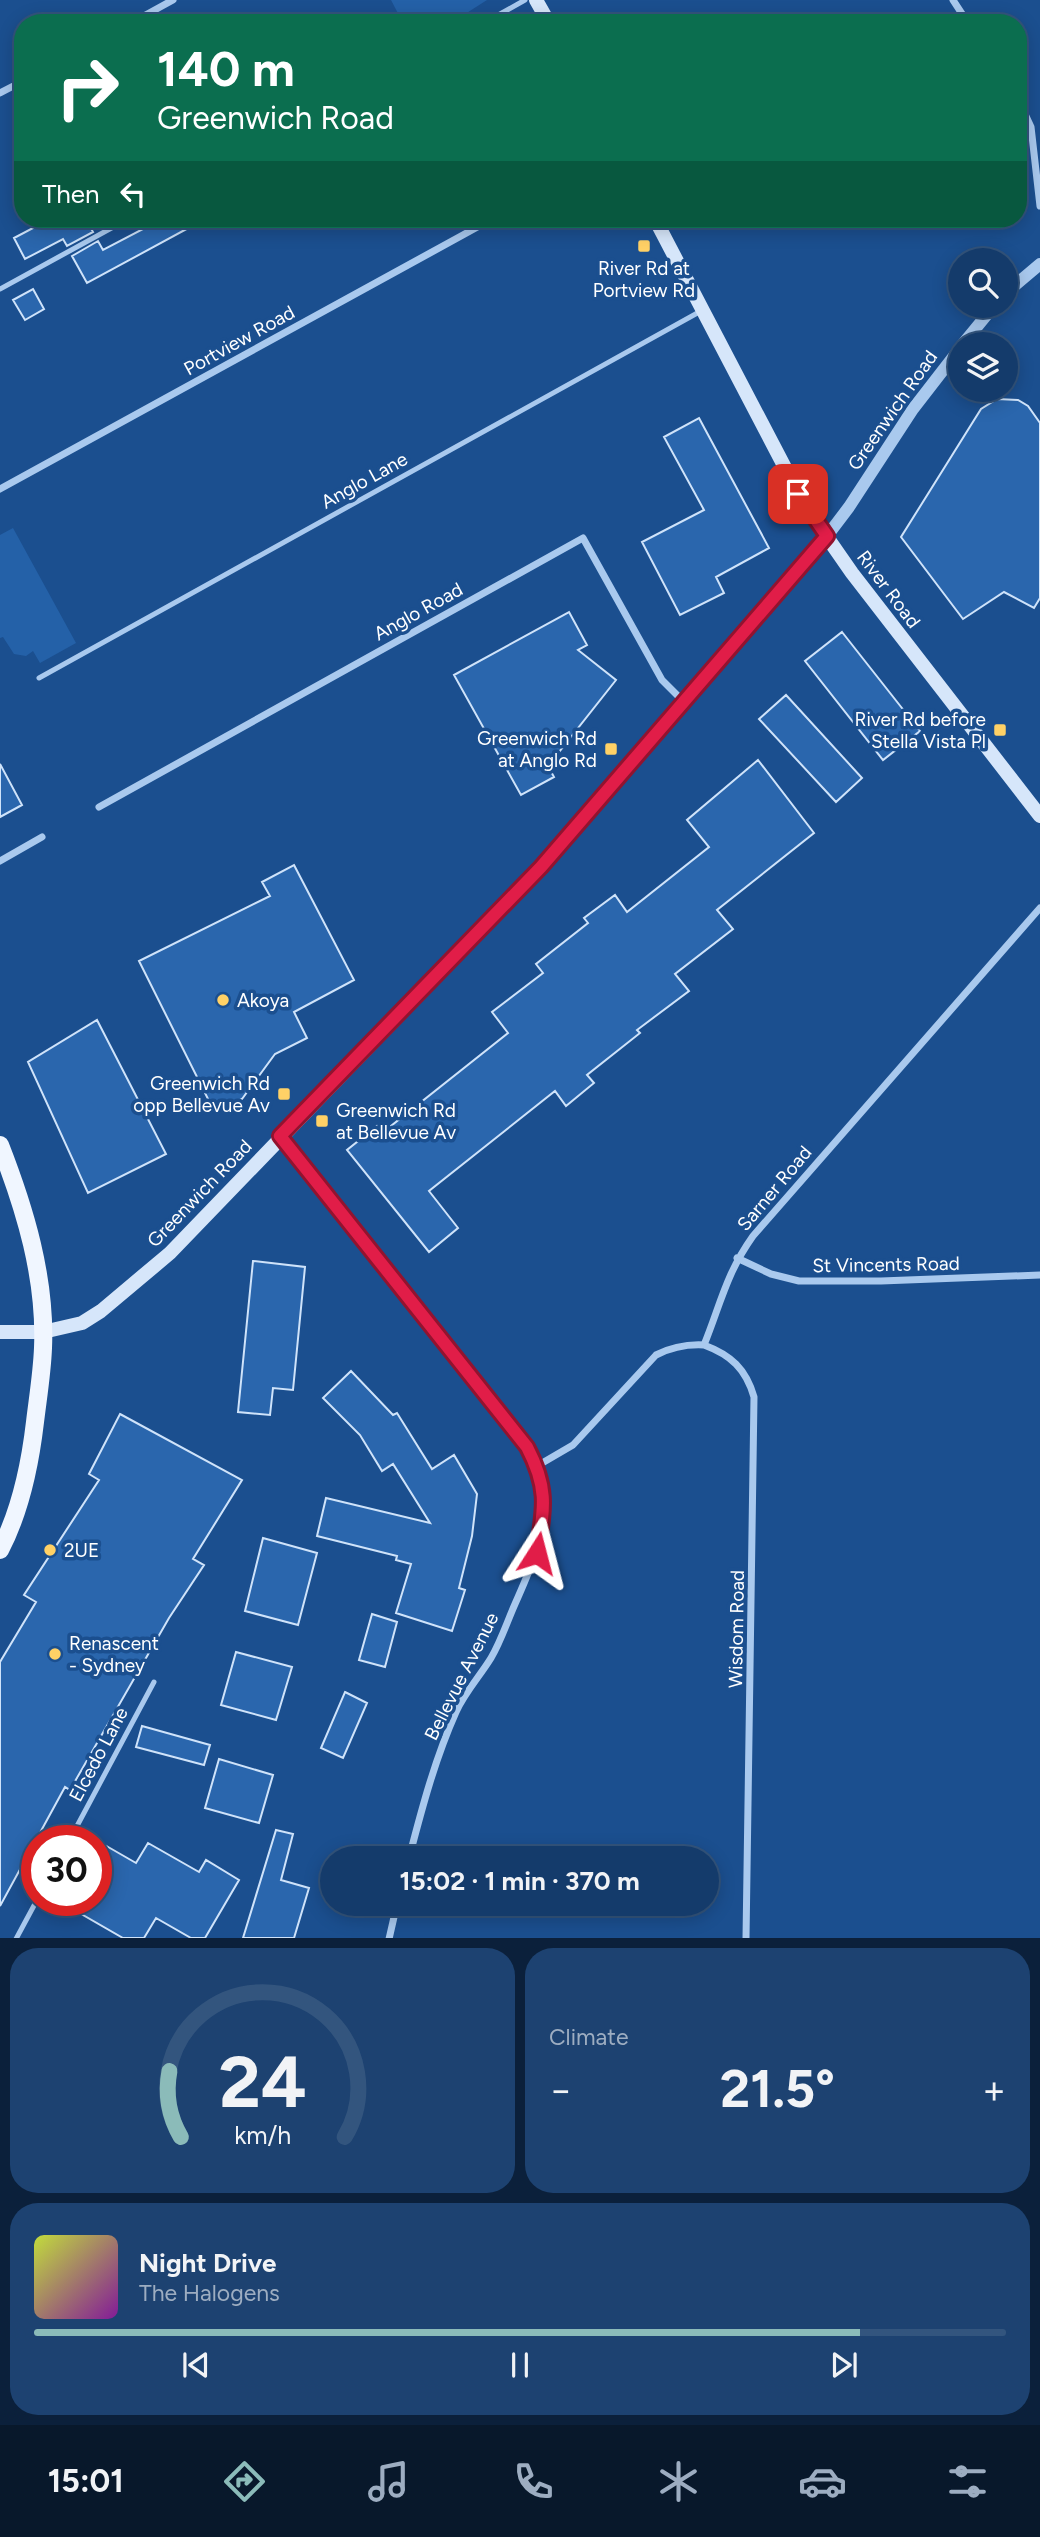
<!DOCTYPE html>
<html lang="en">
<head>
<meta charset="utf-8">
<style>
	:root { --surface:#143b6b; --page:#1d4271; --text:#f1f3f6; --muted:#9dadc1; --line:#33557e; --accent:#8bbbb9 }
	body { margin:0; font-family:Figtree,sans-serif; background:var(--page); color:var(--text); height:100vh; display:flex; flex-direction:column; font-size:26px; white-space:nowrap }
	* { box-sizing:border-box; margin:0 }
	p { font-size:23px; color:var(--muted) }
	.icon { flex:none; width:38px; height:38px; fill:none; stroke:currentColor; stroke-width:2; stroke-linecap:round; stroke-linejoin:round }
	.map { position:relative; height:1938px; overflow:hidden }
	.side { display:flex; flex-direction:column; gap:10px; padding:10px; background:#0b203b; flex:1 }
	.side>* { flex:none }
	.hud { position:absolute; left:14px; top:14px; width:1013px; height:214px; border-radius:28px; box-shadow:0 4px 18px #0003,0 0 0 2px var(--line); background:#0b6e4f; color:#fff; overflow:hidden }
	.fabs { position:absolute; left:948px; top:248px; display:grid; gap:14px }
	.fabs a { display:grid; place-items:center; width:70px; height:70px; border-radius:50%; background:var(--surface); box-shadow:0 4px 18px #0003,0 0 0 2px var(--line); font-size:35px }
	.speed { position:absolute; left:21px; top:1825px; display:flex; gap:14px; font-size:35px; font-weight:700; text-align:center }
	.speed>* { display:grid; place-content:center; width:91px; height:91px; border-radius:50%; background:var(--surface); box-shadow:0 4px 18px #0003,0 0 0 2px var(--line); line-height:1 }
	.speed .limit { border:10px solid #d22; background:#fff; color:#111 }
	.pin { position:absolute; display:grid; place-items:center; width:60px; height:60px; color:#fff; margin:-30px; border-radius:14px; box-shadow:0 4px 10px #0006 }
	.me { position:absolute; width:77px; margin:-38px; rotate:9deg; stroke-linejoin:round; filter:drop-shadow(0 0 5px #0008) }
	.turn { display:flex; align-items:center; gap:24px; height:147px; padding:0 28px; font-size:32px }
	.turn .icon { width:91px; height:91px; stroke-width:2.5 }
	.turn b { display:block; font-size:49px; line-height:60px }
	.then { display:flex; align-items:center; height:66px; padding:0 28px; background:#0003; gap:14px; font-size:26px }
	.big { font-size:52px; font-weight:700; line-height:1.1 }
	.side .widget { flex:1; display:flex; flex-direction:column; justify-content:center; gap:10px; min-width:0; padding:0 24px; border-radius:28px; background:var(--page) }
	.side .dial { align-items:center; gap:0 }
	.dial svg { height:182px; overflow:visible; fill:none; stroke:var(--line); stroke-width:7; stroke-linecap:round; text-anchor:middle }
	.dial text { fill:var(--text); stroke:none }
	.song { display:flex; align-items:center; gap:21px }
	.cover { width:84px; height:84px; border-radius:10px; background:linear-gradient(135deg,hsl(70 70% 55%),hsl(290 70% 35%)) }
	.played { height:7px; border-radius:4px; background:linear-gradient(90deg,var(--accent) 85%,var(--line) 85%) }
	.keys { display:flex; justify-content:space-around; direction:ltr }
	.heat { display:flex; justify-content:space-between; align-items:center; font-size:38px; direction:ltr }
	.side .tiles { flex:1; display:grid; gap:10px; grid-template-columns:1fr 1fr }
	.widget:last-child { grid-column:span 2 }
	.trip { position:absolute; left:320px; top:1846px; width:399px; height:70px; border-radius:35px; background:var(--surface); box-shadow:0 4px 18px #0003,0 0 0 2px var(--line); font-weight:700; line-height:70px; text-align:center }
	.dock { display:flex; height:112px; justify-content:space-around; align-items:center; background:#08182b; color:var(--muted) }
	.dock .icon { width:49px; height:49px }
	.dock .on { color:var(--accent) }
	.dock b { font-size:32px; color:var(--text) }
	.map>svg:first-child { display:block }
</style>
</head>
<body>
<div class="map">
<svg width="1040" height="1939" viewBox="0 0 1040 1939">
	<rect width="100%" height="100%" fill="#1b4f8f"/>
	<path fill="#2461a8" d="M391,0H487L451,23H403Z
		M13,528L76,643L40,663L33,651L26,656L14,654L3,637L0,638V535Z"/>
	<path fill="#2a66ad" stroke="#cfe3fa" stroke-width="2" d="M50,219H100L89,225L93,232L67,246L63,239L25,259L14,238Z
		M162,219H205L87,283L72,256L98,241L103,250Z
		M33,289L44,309L25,320L13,300Z
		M997,399L1018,400L1028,406L1040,423V598L1034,608L1004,592L963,619L901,537L981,409Z
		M699,418L769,548L716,577L724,593L680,615L642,542L704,510L664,437Z
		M569,612L587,645L578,650L616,680L548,766L554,777L521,795L454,675Z
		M842,632L920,731L883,760L805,661Z
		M786,695L862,778L836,802L759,719Z
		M758,760L814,833L717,910L733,929L675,974L689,991L637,1030L640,1033L587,1075L594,1083L566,1106L555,1091L429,1191L458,1228L429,1252L347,1150L377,1126L382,1133L508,1033L492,1012L543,973L536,964L588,923L584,918L615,895L627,912L709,847L687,820Z
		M0,764L22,805L0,817Z
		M294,865L354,980L294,1012L307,1038L275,1054L242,1099L215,1113L139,961L270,896L262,882Z
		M97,1020L166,1154L88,1193L28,1062Z
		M253,1261L305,1267L293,1390L273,1388L270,1415L238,1412Z
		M351,1371L393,1415L397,1413L432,1469L454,1455L477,1494L472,1536L459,1588L465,1590L452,1631L396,1613L411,1564L396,1560L397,1556L317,1536L326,1498L430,1523L393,1464L382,1471L360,1435L323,1398Z
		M120,1414L242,1480L193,1559L204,1565L169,1618L70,1790L65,1787L0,1906V1662L36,1602L24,1595L99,1480L89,1474Z
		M263,1538L317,1553L298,1625L245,1611Z
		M372,1614L397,1622L385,1667L359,1660Z
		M236,1652L292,1667L276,1720L221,1705Z
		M345,1692L367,1703L343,1758L321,1748Z
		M142,1726L210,1745L204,1765L136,1747Z
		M219,1759L273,1775L259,1823L205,1808Z
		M276,1830L293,1834L281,1880L309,1888L294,1938H243Z
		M96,1840L136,1863L148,1843L199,1872L206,1860L239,1880L205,1938H191L156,1918L144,1938H123L57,1900H96Z"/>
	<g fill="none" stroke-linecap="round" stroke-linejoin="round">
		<path stroke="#a9c9ee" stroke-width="5" d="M484,23L525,0
			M0,289L128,219
			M39,678L701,311
			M69,1841L154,1682
			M16,1939L37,1900"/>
		<path stroke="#a9c9ee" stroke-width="7" d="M953,0L968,23
			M131,23L173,0
			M0,93L23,81
			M1018,99L1031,127L1040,206
			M0,489L492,219
			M99,807L583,538L662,680L684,702
			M0,861L42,837
			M281,1137L519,1434C560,1497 543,1541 515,1604C507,1622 501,1641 491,1658C480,1676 465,1692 456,1712C435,1759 422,1808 409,1858
			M737,1258L771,1274L799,1281H881L1040,1275
			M704,1345C731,1355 746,1369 754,1397L746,1939
			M537,1466L573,1445L656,1355C672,1347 686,1344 704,1345C721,1303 726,1274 753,1236L1040,908
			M389,1939L397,1904"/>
		<path stroke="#a9c9ee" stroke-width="12" d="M1006,293L1040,264
			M962,345L994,306
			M827,536L849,507L913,409L961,347"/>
		<path stroke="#d6e6fa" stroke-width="14" d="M536,0L549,23
			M655,219L804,504L852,573L1040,816
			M0,1332H43L82,1323L101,1311L170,1253L541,868L827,536"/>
		<path stroke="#f0f6ff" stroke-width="18" d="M0,1145C25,1209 46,1278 43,1348C42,1373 38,1397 35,1422C30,1465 20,1512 0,1550"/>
	</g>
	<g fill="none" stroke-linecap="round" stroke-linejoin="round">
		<g stroke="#92132f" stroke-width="18">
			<path id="route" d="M537,1553C544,1509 549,1489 527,1447L280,1136L541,867L827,536L798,494"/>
		</g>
		<use href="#route" stroke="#e11d48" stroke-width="12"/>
	</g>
	<g fill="#ffd166" stroke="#1b4f8f" stroke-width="2.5">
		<rect x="637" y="239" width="14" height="14" rx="3.5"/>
		<rect x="993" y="723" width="14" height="14" rx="3.5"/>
		<rect x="604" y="742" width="14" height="14" rx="3.5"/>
		<circle cx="223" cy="1000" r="7"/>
		<rect x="277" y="1087" width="14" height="14" rx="3.5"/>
		<rect x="315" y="1114" width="14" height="14" rx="3.5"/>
		<circle cx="50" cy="1550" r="7"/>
		<circle cx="55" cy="1654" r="7"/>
	</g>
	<g text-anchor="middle" stroke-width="7" stroke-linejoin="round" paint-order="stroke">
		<g font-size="19" fill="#fff" stroke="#1b4f8f" text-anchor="start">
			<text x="644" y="275" text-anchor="middle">River Rd at<tspan x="644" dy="22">Portview Rd</tspan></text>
			<text x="986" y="726" text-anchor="end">River Rd before<tspan x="986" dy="22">Stella Vista Pl</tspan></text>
			<text x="597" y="745" text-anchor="end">Greenwich Rd<tspan x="597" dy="22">at Anglo Rd</tspan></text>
			<text x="237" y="1007">Akoya</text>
			<text x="270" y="1090" text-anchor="end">Greenwich Rd<tspan x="270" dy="22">opp Bellevue Av</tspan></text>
			<text x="336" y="1117">Greenwich Rd<tspan x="336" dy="22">at Bellevue Av</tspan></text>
			<text x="64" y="1557">2UE</text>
			<text x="69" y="1650">Renascent<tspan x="69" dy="22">- Sydney</tspan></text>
		</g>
		<g font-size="19" fill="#fff" stroke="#1b4f8f">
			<text transform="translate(239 340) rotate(-29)" y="7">Portview Road</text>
			<text transform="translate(892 410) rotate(-55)" y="7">Greenwich Road</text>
			<text transform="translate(364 480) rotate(-29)" y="7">Anglo Lane</text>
			<text transform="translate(889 589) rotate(53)" y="7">River Road</text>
			<text transform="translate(418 611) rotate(-29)" y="7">Anglo Road</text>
			<text transform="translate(774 1188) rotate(-50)" y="7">Sarner Road</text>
			<text transform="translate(199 1193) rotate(-46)" y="7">Greenwich Road</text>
			<text transform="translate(886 1264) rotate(-1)" y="7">St Vincents Road</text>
			<text transform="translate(736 1629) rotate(-89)" y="7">Wisdom Road</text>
			<text transform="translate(461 1676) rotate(-63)" y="7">Bellevue Avenue</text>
			<text transform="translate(98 1754) rotate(-62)" y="7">Elcedo Lane</text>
		</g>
	</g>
</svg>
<div class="fabs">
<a><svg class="icon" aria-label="search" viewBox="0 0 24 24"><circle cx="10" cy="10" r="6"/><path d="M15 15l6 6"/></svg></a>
<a><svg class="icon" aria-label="layers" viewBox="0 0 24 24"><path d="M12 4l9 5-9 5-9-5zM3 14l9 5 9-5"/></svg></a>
</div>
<div class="speed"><div class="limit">30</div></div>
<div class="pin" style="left:798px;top:494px;background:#d93025"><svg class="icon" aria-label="arrive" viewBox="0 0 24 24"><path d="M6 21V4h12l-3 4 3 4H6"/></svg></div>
<svg class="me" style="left:537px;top:1553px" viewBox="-20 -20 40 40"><path d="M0-17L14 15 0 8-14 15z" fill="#e11d48" stroke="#fff" stroke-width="4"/></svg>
<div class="trip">15:02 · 1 min · 370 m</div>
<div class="hud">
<div class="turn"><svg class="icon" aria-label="right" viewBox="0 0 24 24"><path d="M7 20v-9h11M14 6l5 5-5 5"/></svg><div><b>140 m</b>Greenwich Road</div></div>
<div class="then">Then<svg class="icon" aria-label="left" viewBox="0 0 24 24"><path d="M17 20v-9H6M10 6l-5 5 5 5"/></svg></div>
</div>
</div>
<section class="side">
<div class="tiles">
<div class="widget dial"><svg viewBox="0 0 100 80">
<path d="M14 69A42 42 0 1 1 86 69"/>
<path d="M14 69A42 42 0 0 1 9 40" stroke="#8bbbb9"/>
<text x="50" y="56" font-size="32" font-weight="700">24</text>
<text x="50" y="72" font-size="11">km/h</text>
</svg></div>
<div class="widget"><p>Climate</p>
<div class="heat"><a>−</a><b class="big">21.5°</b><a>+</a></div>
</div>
<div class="widget">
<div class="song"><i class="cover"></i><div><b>Night Drive</b><p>The Halogens</p></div></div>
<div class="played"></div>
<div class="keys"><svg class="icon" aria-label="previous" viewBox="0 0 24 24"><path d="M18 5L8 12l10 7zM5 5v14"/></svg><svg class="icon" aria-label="pause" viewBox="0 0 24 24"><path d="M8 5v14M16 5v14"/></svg><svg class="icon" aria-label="next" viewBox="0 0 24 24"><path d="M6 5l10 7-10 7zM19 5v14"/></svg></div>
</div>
</div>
</section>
<nav class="dock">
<b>15:01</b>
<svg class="icon on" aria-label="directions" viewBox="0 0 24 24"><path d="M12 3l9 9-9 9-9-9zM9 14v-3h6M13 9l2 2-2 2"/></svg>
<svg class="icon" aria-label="music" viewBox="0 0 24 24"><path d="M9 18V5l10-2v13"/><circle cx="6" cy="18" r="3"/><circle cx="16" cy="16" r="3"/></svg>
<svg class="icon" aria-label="phone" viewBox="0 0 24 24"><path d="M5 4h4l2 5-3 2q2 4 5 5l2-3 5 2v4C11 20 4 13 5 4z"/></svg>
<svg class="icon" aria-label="climate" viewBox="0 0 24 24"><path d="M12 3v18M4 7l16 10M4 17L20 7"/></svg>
<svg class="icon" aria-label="car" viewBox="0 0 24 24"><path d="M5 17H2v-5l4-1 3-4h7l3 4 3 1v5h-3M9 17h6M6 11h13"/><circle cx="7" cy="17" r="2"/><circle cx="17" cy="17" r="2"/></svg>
<svg class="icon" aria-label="filters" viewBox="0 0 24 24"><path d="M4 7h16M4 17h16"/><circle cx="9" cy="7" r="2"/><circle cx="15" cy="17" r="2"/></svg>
</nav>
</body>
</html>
